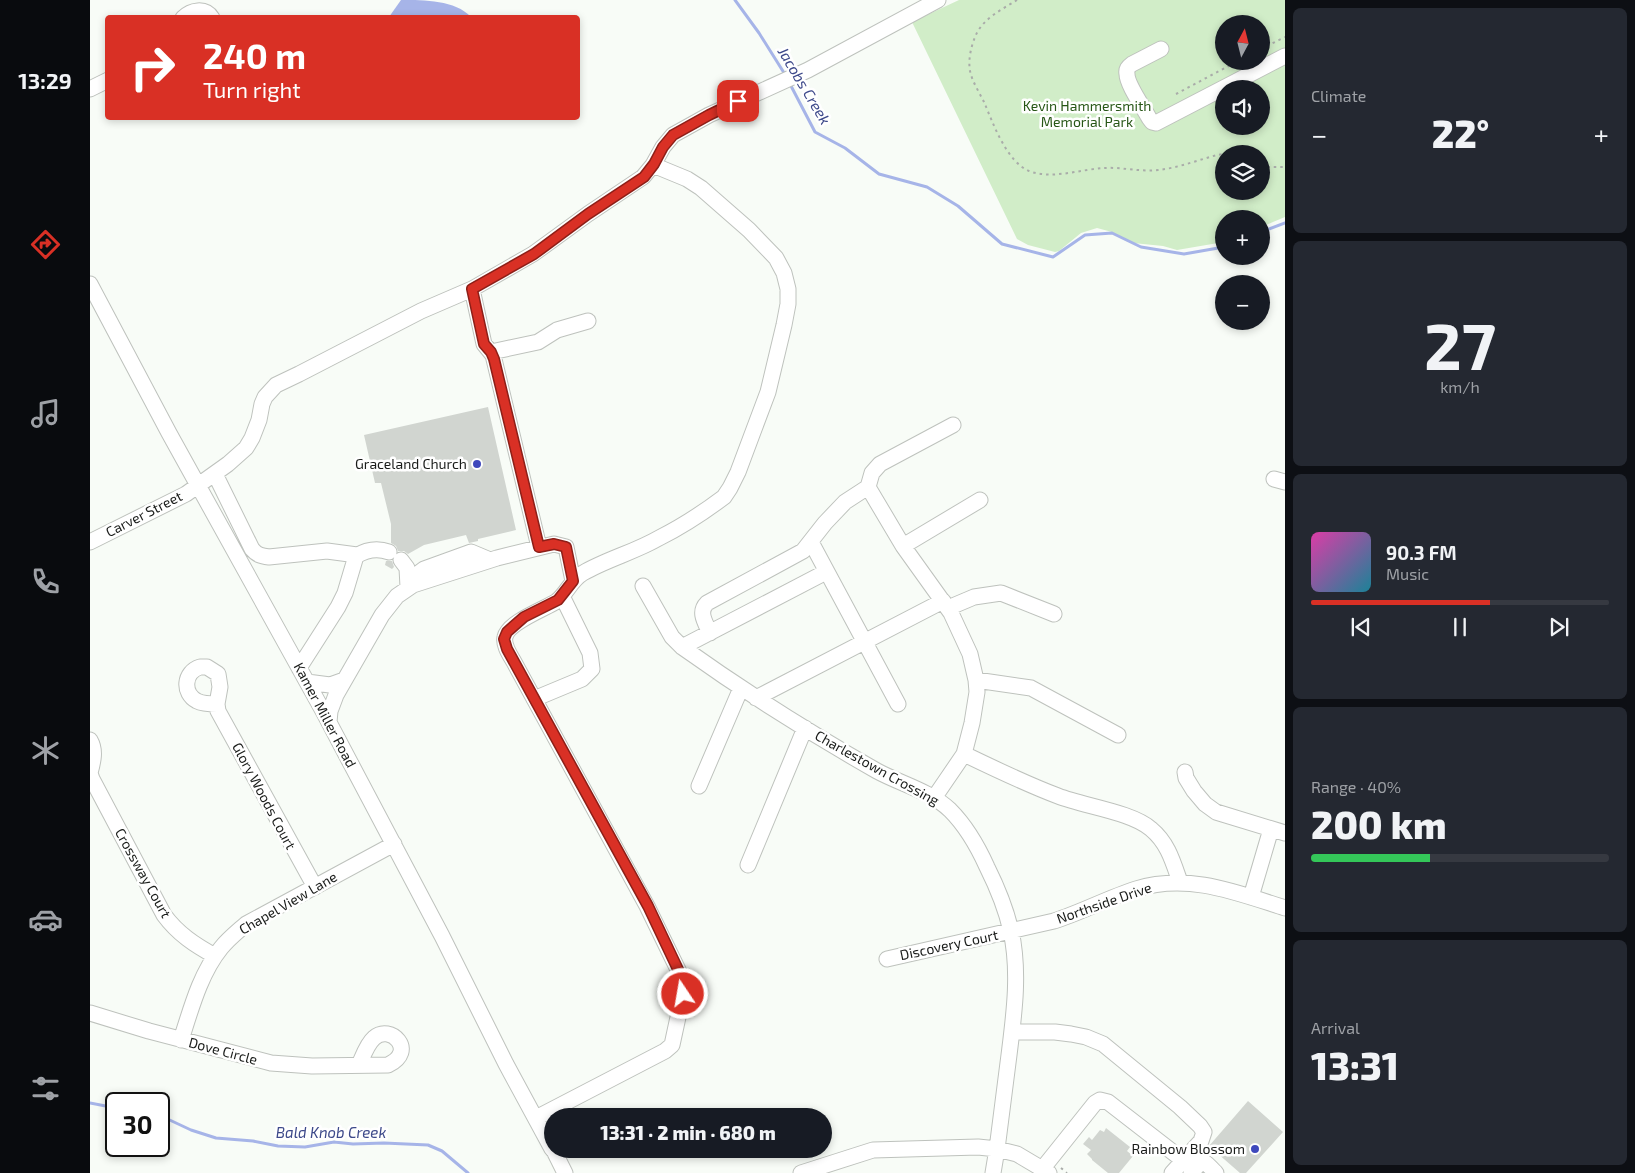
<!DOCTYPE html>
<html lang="en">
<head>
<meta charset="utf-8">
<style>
	:root { --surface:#171b24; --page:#242831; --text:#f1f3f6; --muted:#9ea1a6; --line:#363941; --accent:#d93025 }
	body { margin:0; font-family:"Exo 2",sans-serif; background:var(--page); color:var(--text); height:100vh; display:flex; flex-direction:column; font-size:19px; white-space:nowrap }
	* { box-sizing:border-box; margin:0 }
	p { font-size:16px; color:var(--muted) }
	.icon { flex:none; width:28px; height:28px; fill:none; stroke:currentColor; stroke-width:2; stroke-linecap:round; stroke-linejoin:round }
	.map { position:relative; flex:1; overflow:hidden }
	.side { display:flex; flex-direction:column; gap:8px; padding:8px; background:#0d0f14; width:350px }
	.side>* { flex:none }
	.hud { position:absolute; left:15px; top:15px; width:475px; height:105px; border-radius:5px; box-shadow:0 2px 8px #0003; background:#d93025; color:#fff; overflow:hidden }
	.needle { width:32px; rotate:7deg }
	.controls { position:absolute; left:1125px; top:15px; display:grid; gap:10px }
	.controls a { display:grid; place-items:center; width:55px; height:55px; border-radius:50%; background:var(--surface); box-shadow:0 2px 8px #0003; font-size:25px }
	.speed { position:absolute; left:15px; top:1092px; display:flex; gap:10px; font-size:25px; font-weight:700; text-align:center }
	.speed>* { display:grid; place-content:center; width:65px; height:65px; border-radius:50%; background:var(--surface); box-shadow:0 2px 8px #0003; line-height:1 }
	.speed .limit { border:2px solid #111; border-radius:8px; background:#fff; color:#111 }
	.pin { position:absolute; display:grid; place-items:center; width:42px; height:42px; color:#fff; margin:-21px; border-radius:10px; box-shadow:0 2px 8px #0006 }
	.me { position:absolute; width:55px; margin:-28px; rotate:348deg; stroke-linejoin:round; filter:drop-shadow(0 0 4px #0008) }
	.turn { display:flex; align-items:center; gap:18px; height:105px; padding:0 15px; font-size:22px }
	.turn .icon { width:65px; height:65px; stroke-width:2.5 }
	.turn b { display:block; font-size:35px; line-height:42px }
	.big { font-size:38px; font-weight:800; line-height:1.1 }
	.side .widget { flex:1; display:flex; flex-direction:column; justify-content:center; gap:8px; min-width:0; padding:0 18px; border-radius:8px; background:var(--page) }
	.side .dial { align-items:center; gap:0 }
	.dial b { font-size:65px; line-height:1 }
	.song { display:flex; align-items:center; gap:15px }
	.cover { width:60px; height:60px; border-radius:8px; background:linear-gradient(135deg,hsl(320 70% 55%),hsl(190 70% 35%)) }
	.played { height:5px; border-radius:2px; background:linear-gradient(90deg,var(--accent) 60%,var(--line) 60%) }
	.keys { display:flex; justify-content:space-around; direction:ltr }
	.heat { display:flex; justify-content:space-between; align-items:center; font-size:28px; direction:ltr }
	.charge { height:8px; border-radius:4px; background:linear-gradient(90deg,#34c759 40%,var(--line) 0) }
	.trip { position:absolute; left:454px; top:1108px; width:288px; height:50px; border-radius:25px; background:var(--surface); box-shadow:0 2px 8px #0003; font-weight:800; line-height:50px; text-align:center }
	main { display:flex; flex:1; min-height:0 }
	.tabs { display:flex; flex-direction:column; width:90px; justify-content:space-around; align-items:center; background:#090b0e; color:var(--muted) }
	.tabs .icon { width:35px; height:35px }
	.tabs .active { color:var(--accent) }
	.tabs b { font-size:22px; color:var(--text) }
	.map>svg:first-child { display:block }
</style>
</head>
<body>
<main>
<nav class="tabs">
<b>13:29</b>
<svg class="icon active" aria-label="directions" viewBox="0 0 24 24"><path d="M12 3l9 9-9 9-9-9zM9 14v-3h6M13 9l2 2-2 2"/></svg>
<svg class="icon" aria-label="music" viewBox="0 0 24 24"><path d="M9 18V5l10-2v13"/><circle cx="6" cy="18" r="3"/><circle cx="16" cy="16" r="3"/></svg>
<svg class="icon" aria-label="phone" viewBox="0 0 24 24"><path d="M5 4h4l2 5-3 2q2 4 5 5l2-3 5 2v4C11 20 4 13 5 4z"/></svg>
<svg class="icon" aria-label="climate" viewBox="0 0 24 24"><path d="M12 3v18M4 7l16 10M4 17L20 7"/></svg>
<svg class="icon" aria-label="car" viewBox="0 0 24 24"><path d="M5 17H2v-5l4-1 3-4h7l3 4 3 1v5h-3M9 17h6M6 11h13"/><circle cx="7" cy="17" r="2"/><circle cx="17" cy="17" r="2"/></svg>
<svg class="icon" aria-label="filters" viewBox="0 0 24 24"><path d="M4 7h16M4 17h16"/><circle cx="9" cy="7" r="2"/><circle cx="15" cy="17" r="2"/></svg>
</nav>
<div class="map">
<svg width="1195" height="1173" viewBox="0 0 1195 1173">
	<rect width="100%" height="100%" fill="#f8fcf7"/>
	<path fill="#d1edc8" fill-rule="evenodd" d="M869,0H1195V217L1171,227V219H1134V242L1087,250L1073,246L1043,243L1036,241L1022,232L1007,228L991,233L969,251L965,252L938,245L927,239L822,22ZM1134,24H1171V61H1134ZM1134,89H1171V126H1134ZM1134,154H1171V191H1134Z"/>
	<path fill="#a6b4e8" d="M311,0C335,0 365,0 381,17H299Z"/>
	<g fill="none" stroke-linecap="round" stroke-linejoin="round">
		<path stroke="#a6b4e8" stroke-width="3" d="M645,0L669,33L696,76
			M700,84L725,132L755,148L789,174L837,187L868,206L912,244L963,257L995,235L1022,233L1051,247L1094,254L1134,247
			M1171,232L1195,223
			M0,1103L26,1108
			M69,1115L101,1130L126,1138L163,1141L188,1146L215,1147L244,1142L263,1144L294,1143L338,1145L352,1151L378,1173"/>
	</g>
	<path fill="#d1d5d0" d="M398,407L426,530L388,539V541L379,543L376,535L334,545L318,554L314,551H308L306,546L301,543V524L291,483H285L274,435Z
		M296,561H302L304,567L302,569L295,565Z
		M1158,1101L1193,1132L1156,1173H1150L1119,1146Z
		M1016,1128L1040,1147L1037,1151L1043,1156L1029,1173H1018L1002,1160V1159L997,1154L1001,1150L993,1144L999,1137L1002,1140L1010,1130L1014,1132Z"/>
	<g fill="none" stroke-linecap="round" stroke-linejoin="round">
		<g stroke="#bec2bd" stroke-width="17">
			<path id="minor" d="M93,18C101,10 115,7 122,18
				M1071,49L1042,64C1038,67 1036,69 1037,74C1037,85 1054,108 1059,118L1062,122L1066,123L1195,56
				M0,89L18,80
				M0,284L79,433L233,711L352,936L416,1064L462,1149
				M382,289L394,344L403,355L449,547
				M401,352L448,342L467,330L498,321
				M125,474L162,549C167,555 171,556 179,557L237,551L267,555
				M1184,479L1195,482
				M778,487L813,546L861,613L880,654L886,680L887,692L882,723L874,754L844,798
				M0,542L96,494L138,464L156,448L162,438L169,420L172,404L175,397L186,385L209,374L331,311L382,289L443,254L498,214L553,177L563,165L573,147L583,135L619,115L718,70L848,0
				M721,542L808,704
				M813,546L890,500
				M311,560L317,568L318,587
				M318,581L334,569L381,552L400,560
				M553,586L582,637L592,647C655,692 720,733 787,771C811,784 840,791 860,810C876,826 888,847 897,867C907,887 916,909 921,931C930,972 924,1015 919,1055C915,1087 911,1118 907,1149L927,1154L959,1173
				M858,608L884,597L911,593L964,614
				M620,633C615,622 608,612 617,603L713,551L735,523L755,502L778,487L782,473L790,464L863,425
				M592,647L736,572
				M110,667H117L128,674L130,687L127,704C121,704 113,704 107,701C92,693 94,672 110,667Z
				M209,668L248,607L255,593L266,556C276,550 288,548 299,552
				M886,680L941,688L1028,735
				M217,682L240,685L254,680
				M666,698L853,601
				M444,699L492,679L502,669L500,653L472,596
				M127,704L128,711L225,887
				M239,722L240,711L246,695L292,615L307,596L323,585L407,558L464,544L476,547L483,581
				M0,740C6,750 3,762 0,773
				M874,754C905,769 936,784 968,796C993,806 1042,812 1061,829C1078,843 1083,862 1090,882
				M1095,772L1096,778L1104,791L1115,804L1126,812L1195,833
				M0,773L2,779L74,915C88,934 105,945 125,956
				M609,786L651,688
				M658,865L715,728
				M1161,897L1181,829
				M797,959L964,921C992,912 1018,898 1046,889C1098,873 1145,892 1195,908
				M0,1013L59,1031L181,1063L222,1066L298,1065C328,1051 300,1023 284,1038C277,1044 273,1056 269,1065
				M922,1032H965L981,1034L996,1037L1013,1044L1090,1107L1110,1126L1114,1132L1111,1141L1082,1173
				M91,1040C101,1009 110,974 131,948C138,939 147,932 156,924L304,844
				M446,1118L575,1051L582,1045L593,994V980L557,906L424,662C420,655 413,645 415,637C418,622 455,609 467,601C477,593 481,580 493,573C517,559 545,552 569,538C591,527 614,512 634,497L640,488L648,472L678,392L694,325L698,304V289L694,273L686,258L659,230L611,188L597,179L563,165
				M463,1149L475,1173
				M953,1168L1005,1103L1010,1100L1018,1102L1089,1157C1095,1159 1100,1157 1106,1158C1113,1159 1121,1168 1126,1173
				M711,1173L783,1150L888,1147L907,1149L903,1173
				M1101,1173L1112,1161"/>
		</g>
		<path stroke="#a9aca9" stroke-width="2" stroke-dasharray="2.5 4" stroke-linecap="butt" d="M927,0C911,10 892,19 885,37C881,47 878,60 880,71C882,81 889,92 894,102C903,123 916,161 939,171C962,180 991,169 1015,168C1032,167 1050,172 1068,170C1088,168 1108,160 1127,155L1134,154
			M1171,49L1195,37
			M1086,94L1148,61
			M1171,165L1179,167H1195
			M971,1168L977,1173"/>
		<use href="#minor" stroke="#fff" stroke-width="15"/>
	</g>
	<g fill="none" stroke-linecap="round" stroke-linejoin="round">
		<g stroke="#8d1f18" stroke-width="12">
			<path id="route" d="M593,994V980L558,906L417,649L414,639L417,632L434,617L468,600L483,581L476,547L464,544L449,547L404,359L401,352L394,344L382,289L444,254L498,214L554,177L564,164L573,147L583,135L619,115L648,101"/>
		</g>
		<use href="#route" stroke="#d93025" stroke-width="9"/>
	</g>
	<g fill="#3e48bc" stroke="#fff" stroke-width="2">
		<circle cx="387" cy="464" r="5"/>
		<circle cx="1165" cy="1149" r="5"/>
	</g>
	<g text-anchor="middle" stroke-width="5" stroke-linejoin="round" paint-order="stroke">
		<g font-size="14" fill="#275616" stroke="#fff">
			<text x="997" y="111">Kevin Hammersmith<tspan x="997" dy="16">Memorial Park</tspan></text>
		</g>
		<g font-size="14" fill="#1a1c1a" stroke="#fff" text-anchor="end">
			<text x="377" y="469">Graceland Church</text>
			<text x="1155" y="1154">Rainbow Blossom</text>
		</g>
		<g font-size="14" fill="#1a1c1a" stroke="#fff">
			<text transform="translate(54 514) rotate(-27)" y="5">Carver Street</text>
			<text transform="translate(235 715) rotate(62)" y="5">Kamer Miller Road</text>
			<text transform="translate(787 768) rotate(29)" y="5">Charlestown Crossing</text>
			<text transform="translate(174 796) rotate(62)" y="5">Glory Woods Court</text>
			<text transform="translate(53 873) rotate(61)" y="5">Crossway Court</text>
			<text transform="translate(198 903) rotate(-30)" y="5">Chapel View Lane</text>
			<text transform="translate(1014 903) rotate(-19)" y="5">Northside Drive</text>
			<text transform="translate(859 945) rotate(-12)" y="5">Discovery Court</text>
			<text transform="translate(133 1051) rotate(15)" y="5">Dove Circle</text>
		</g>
		<g font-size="15" font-style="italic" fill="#3d498a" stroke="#fff">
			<text transform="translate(714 86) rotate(59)" y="5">Jacobs Creek</text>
			<text x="241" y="1138">Bald Knob Creek</text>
		</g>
	</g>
</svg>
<div class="controls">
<a><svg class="needle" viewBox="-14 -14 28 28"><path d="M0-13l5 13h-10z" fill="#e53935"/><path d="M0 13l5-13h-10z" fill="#9ea1a6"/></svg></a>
<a><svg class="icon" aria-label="sound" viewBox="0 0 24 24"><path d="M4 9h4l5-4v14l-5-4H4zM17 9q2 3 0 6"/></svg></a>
<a><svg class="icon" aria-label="layers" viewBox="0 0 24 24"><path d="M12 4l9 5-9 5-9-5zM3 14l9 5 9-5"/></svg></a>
<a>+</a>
<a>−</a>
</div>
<div class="speed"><div class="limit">30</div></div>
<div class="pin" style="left:648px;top:101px;background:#d93025"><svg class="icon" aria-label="arrive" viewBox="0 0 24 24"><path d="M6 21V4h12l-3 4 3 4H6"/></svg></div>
<svg class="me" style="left:593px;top:994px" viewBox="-20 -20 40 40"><circle r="17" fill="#d93025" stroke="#fff" stroke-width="3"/><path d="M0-11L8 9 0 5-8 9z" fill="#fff"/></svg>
<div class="trip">13:31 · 2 min · 680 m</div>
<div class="hud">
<div class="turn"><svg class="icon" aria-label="right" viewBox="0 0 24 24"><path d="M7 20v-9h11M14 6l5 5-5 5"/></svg><div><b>240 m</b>Turn right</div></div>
</div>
</div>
<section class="side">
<div class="widget"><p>Climate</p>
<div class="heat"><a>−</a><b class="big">22°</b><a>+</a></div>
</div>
<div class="widget dial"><b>27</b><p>km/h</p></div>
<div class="widget">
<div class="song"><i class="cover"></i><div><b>90.3 FM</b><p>Music</p></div></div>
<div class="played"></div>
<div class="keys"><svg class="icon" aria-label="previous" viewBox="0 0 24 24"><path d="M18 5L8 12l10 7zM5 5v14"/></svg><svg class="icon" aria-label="pause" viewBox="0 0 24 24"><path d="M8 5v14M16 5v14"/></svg><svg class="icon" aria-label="next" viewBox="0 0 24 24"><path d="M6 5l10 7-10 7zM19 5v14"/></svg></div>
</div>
<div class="widget"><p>Range · 40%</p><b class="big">200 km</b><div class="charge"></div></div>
<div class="widget"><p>Arrival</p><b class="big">13:31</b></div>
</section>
</main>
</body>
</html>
